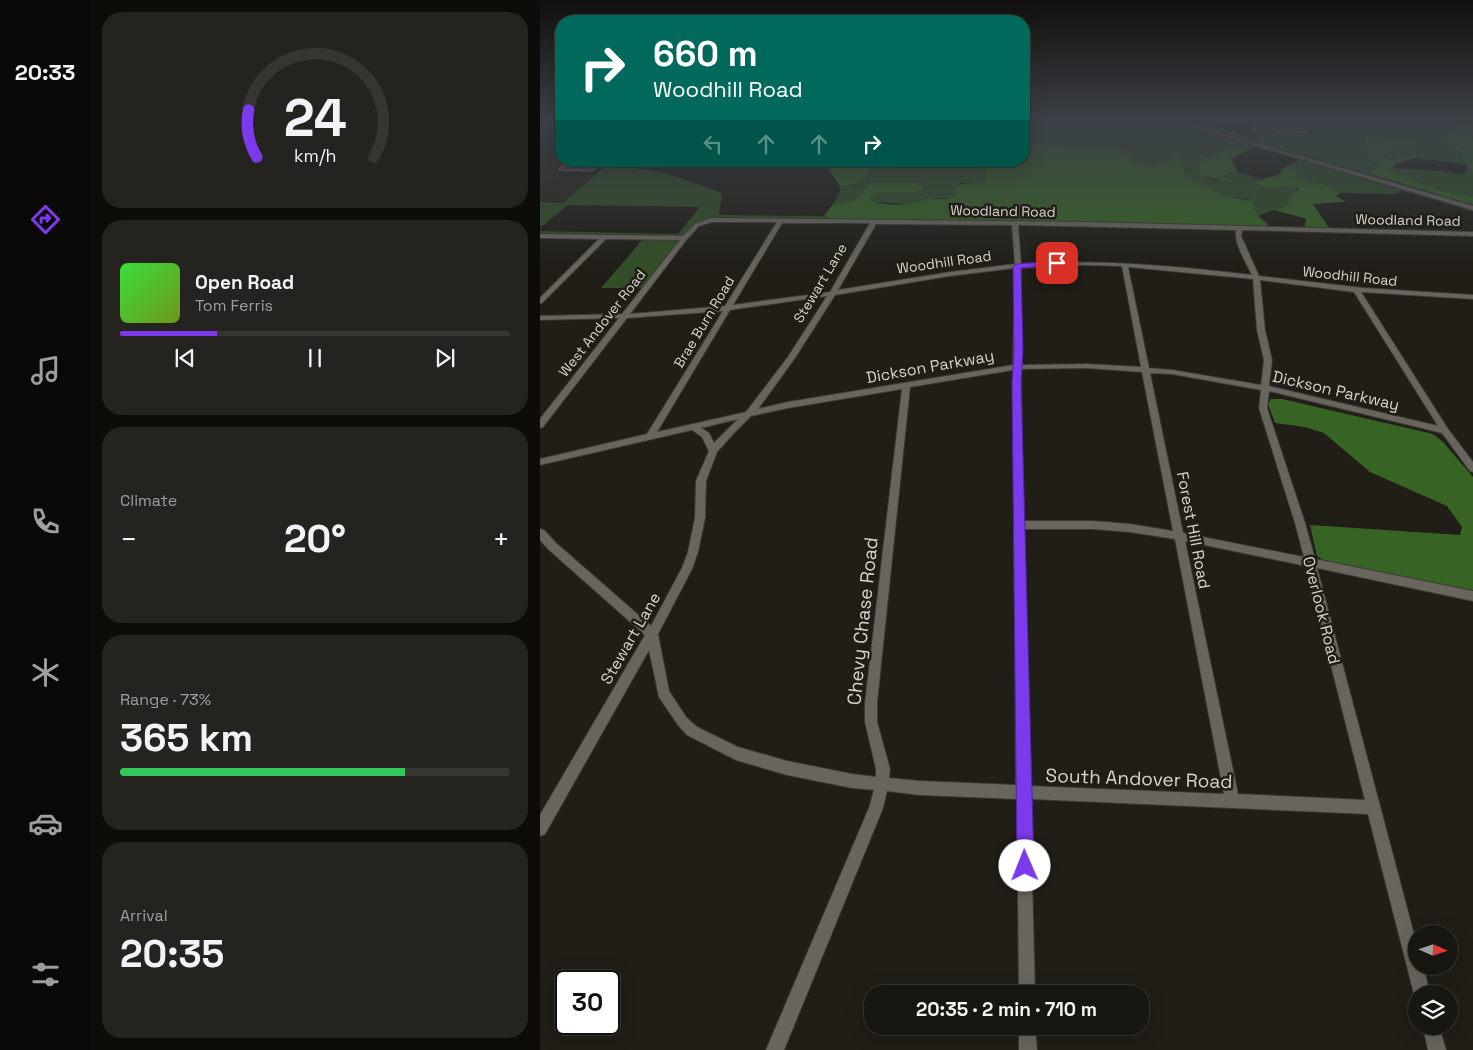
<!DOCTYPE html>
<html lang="en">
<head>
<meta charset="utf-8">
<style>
	:root { --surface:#181611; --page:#25231f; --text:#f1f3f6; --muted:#9f9f9f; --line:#363531; --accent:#7c3aed }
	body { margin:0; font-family:"Space Grotesk",sans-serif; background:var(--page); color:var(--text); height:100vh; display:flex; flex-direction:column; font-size:19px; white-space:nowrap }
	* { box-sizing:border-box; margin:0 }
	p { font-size:16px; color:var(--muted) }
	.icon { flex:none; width:28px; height:28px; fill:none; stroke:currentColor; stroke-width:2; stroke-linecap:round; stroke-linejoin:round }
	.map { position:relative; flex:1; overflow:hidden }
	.sheet { display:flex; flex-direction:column; gap:12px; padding:12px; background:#0d0c09; width:450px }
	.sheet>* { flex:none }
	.banner { position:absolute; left:15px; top:15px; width:475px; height:152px; border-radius:20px; box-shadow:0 5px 20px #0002,0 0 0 1px var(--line); background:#00695c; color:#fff; overflow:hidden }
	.needle { width:32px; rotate:93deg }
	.controls { position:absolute; left:868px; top:925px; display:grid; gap:10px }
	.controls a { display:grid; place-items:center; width:50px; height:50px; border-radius:50%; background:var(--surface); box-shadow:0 5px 20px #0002,0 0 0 1px var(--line); font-size:25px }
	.speed { position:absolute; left:15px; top:970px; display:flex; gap:10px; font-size:25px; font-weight:700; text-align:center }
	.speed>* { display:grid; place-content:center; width:65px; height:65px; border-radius:50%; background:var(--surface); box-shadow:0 5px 20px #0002,0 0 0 1px var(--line); line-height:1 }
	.speed .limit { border:2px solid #111; border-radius:8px; background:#fff; color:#111 }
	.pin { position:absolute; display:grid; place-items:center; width:42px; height:42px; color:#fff; margin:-21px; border-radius:10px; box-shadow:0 2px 8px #0006 }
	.me { position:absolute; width:55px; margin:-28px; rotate:359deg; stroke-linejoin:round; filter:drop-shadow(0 0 4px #0008) }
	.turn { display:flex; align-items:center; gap:18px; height:105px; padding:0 15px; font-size:22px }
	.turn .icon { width:65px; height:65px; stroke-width:2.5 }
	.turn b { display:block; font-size:35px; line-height:42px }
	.lanes { display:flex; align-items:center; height:48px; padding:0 15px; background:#0003; justify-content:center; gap:25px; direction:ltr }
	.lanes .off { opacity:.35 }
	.big { font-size:38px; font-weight:700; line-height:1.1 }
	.sheet .widget { flex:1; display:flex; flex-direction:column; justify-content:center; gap:8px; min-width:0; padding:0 18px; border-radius:20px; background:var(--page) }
	.sheet .dial { align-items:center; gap:0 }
	.dial svg { height:130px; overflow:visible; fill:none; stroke:var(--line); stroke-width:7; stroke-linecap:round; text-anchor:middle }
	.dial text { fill:var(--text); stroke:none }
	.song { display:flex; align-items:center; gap:15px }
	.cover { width:60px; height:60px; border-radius:8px; background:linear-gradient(135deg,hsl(120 70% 55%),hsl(80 70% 35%)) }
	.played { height:5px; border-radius:2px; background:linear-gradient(90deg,var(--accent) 25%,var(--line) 25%) }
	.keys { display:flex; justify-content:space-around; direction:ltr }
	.heat { display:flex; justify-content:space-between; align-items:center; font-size:28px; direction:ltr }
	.charge { height:8px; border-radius:4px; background:linear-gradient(90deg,#34c759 73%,var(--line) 0) }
	.trip { position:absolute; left:324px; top:985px; width:285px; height:50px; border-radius:20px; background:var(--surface); box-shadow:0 5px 20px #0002,0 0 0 1px var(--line); font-weight:700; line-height:50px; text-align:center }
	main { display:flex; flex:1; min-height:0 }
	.tabs { display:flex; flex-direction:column; width:90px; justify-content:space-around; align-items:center; background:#0a0907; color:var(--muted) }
	.tabs .icon { width:35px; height:35px }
	.tabs .on { color:var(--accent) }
	.tabs b { font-size:22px; color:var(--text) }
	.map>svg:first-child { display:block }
</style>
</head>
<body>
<main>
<nav class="tabs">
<b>20:33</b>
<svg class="icon on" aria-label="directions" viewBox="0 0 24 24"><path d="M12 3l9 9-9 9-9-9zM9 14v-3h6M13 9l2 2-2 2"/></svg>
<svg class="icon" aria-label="music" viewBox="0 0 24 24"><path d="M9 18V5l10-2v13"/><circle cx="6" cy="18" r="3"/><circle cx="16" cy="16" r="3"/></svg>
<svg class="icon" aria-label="phone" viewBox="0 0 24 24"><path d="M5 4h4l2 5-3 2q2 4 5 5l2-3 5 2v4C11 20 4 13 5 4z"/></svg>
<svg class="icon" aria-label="climate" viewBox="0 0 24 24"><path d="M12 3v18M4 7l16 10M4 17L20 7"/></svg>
<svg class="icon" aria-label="car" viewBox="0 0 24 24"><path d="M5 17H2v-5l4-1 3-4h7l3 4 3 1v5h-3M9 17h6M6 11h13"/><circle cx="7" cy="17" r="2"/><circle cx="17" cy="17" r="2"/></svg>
<svg class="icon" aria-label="filters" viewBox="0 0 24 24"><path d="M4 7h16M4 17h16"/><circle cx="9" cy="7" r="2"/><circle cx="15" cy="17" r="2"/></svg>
</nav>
<section class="sheet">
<div class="widget dial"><svg viewBox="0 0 100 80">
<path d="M14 69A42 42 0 1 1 86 69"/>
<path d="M14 69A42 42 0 0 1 9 40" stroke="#7c3aed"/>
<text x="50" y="56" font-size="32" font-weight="700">24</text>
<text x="50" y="72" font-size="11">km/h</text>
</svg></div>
<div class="widget">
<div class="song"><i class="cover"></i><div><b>Open Road</b><p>Tom Ferris</p></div></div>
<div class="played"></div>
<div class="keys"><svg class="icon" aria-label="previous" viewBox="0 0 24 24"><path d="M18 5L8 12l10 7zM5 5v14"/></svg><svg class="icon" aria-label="pause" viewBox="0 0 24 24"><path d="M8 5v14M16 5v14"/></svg><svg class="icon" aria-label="next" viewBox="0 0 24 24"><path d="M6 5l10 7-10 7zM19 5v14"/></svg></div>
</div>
<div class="widget"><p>Climate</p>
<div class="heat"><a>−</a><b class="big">20°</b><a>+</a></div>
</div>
<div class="widget"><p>Range · 73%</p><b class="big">365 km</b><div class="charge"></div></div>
<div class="widget"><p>Arrival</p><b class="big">20:35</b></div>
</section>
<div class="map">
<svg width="933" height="1050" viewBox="0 0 933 1050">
	<rect width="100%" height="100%" fill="#201e17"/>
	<path fill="#292518" d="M21,147V161H76L78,166H67L23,203L0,202V149Z"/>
	<path fill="#324e27" d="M484,121H632L639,124L626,125H645L717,146L707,151L704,148L686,146C681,155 672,151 664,157C661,160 660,164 658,168L662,175C671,180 684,183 694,182L691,179L684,176L698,172L721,179L717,181L716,184C730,191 746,182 760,189L749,195L748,205L718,216L713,203L708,199L685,196L645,176L643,159L632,157L629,164L608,166L594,164L484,146Z
		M638,121L657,125L662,122L659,121H696L676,122L665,127L722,144L708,121H933L908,144L915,148L925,164L875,158L867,155L852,159H842L841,157L850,152L879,144L877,141L852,140L831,162L840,164L841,168L829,170V173L840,178L933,205V207Z
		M760,159L863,189L856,194L800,193L790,186L754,178L760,173L747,166Z
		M333,161H405L404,165H447L445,182L441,184L420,183L415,196L411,198H386L375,203L366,204L335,202L330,200V196L336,193L346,192L329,184L315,201L293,204L300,192L299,185H314Z
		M67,165L119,171L177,191L182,195L179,213L181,215L284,216L291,219L174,218L158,223L144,237L0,234V231L138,234L160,207L28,205L0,228V202L23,203Z
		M853,168L904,171L924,175L928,169L933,174V197C918,195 859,180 850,171Z
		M103,239L141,240L103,288H61Z"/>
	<path fill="#376424" d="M641,121H659L663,123L659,126L664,127L671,125L726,143L723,145Z
		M922,121H933V174C925,167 923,157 916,149C911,144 906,144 903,138Z
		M826,137L877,141L879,145L850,152L841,157C851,165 864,151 876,157L856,164L850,171L852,173L899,190L933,197V205L830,174L828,171L841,167L840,164L828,160Z
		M488,145L576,149L589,154L590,162L608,166L629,164L632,157L643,159L645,176L685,196L712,201L718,216L728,224L725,227L291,219L284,216L293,204L315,201L329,184L336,183H381L383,188L378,192L336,193L330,197V200C340,205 362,206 373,203C378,202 382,199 388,198C396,198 407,201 415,196L416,185L445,182L447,165L453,161H484V146Z
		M685,146L700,147L707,151L691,159L698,172L683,176L695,181L685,182L662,175L658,168L662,158L682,151Z
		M301,161H333V162C326,181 319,186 299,185L289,170Z
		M747,166L761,171L755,178L790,186L800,193L796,196L805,201L804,202L773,204L789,228H768L765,226L766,219L764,218L734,210L748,205L749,195L759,190V188C745,184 729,191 716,184L717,181L740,174L742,169Z
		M731,399H742L893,434L903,442L933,477V591L786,562L777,556L770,525L920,535L922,527L907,506L830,472L784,433L765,427L735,423L728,404Z"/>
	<path fill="#6b2952" stroke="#8c8287" d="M748,121H759L766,132L738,133L728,123H749Z
		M29,161H50L63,162L52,171L18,170Z"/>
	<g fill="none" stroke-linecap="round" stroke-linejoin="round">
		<g stroke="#3b3935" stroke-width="2">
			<path id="minor" d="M171,218L547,222L933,232V236L702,230L701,236L719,276L824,288L933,295V299L821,292L908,429L933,462V472L930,471L902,433L729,391L727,408L765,523L775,559L933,591V601L777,568L876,942V966H883L890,994H876V1000L874,994L828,814L490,799L495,994H479L477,799L380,795L347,791L343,808L244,1050H226L329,808L334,790L312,788L247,775L196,760L147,735L138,725L119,697L109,650L5,834L0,836V815L105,635L8,549L0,540V529L4,530L16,543L111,626L142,568L148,552L155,518L156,481L169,451L162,437L152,430L0,465V459L107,434L183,311L87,318L3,427L0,428V419L79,318L0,320V316L82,314L140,240L66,239L2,303L0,304V298L59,239L0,238V234L143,236L155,224ZM172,222H237L185,306L90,314L147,239L159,226ZM242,223H330L290,292L193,305ZM336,224L472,225L475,264L410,272L298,290ZM478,225L696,230C694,244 706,262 712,275C635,266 559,259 481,264ZM545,265L582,266L601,367L547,364L481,365V268ZM588,267L713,279L717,330L724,360L721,385L632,370L609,368ZM475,268L473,365L248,402L218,409L255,358L295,295L410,276ZM720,280L814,292L898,426L729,386L732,360L725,330ZM287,296L248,357L206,412L117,432L190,310ZM547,368L602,372L633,531L590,524L553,521H483L481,369ZM473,370L476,785L380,781L349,778L350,769L337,722V703L370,387ZM610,373L632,374L721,390L719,408L755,523L764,557L643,533ZM362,389L325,703V722L336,769V777L312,774L247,761L198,747L157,727L146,717L129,691L118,634L152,569L158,552L165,518L166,481L177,452L193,434L211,416L248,408ZM198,419L174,443L169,433L161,428ZM484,529H553L590,532L635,539L684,794L490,786ZM645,541L766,566L825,800L698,794Z
				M479,1026H495L497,1050H479Z
				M883,1026H899L906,1050H888Z"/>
		</g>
		<g stroke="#3b3935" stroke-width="3">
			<path id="tertiary" d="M632,121H640L933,206V210Z"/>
		</g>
		<use href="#minor" fill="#68655c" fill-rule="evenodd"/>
		<use href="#tertiary" fill="#68655c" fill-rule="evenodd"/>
	</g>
	<linearGradient id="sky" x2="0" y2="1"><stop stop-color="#12100d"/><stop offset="0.45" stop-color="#3c4147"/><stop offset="1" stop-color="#3c4147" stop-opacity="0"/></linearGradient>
	<rect width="933" height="268" fill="url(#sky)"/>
	<path fill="#7c3aed" stroke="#51269a" d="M517,261L521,263L520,265L481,268L483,351L481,383L494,866L491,872L485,874L479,872L477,866L472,383L474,351L473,266L477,264Z"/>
	<g text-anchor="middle" stroke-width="5" stroke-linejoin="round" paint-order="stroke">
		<g font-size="14" fill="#d6d4cf" stroke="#201e17">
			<text transform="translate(463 211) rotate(1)" y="5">Woodland Road</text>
			<text transform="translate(868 220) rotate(1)" y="5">Woodland Road</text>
			<text transform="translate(404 262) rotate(-8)" y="5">Woodhill Road</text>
			<text transform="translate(810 276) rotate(6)" y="5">Woodhill Road</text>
			<text transform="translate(280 283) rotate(-59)" y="5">Stewart Lane</text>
			<text transform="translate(164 322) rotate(-59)" y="5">Brae Burn Road</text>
			<text transform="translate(62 323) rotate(-52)" y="5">West Andover Road</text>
		</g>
		<g font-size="16" fill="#d6d4cf" stroke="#201e17">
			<text transform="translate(390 366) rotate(-10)" y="6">Dickson Parkway</text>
			<text transform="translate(796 390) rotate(13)" y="6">Dickson Parkway</text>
			<text transform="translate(654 530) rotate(79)" y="6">Forest Hill Road</text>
			<text transform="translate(782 610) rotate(76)" y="6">Overlook Road</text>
			<text transform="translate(90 638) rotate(-60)" y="6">Stewart Lane</text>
		</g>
		<g font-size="19" fill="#d6d4cf" stroke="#201e17">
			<text transform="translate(322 621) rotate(-84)" y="7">Chevy Chase Road</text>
			<text transform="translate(599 778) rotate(2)" y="7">South Andover Road</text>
		</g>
	</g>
</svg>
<div class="controls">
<a><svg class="needle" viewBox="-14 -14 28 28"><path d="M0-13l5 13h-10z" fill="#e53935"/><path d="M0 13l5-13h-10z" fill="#9f9f9f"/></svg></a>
<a><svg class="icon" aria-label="layers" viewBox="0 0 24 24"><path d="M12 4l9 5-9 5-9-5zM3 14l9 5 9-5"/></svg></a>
</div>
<div class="speed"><div class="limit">30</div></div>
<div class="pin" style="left:517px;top:263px;background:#d93025"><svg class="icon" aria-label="arrive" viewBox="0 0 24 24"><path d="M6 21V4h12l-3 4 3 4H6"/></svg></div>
<svg class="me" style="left:485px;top:866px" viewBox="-20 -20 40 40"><circle r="19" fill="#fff"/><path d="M0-13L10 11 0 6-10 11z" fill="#7c3aed"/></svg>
<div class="trip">20:35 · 2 min · 710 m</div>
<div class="banner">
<div class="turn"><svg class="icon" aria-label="right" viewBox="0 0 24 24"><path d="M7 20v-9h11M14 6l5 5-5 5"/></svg><div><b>660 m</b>Woodhill Road</div></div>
<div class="lanes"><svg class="icon off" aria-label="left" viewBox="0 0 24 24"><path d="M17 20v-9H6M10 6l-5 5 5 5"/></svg><svg class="icon off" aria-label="ahead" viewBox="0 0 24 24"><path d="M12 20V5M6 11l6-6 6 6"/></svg><svg class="icon off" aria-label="ahead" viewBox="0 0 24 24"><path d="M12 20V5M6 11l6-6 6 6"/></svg><svg class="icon" aria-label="right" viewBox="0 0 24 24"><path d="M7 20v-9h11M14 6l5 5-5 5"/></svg></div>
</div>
</div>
</main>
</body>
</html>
